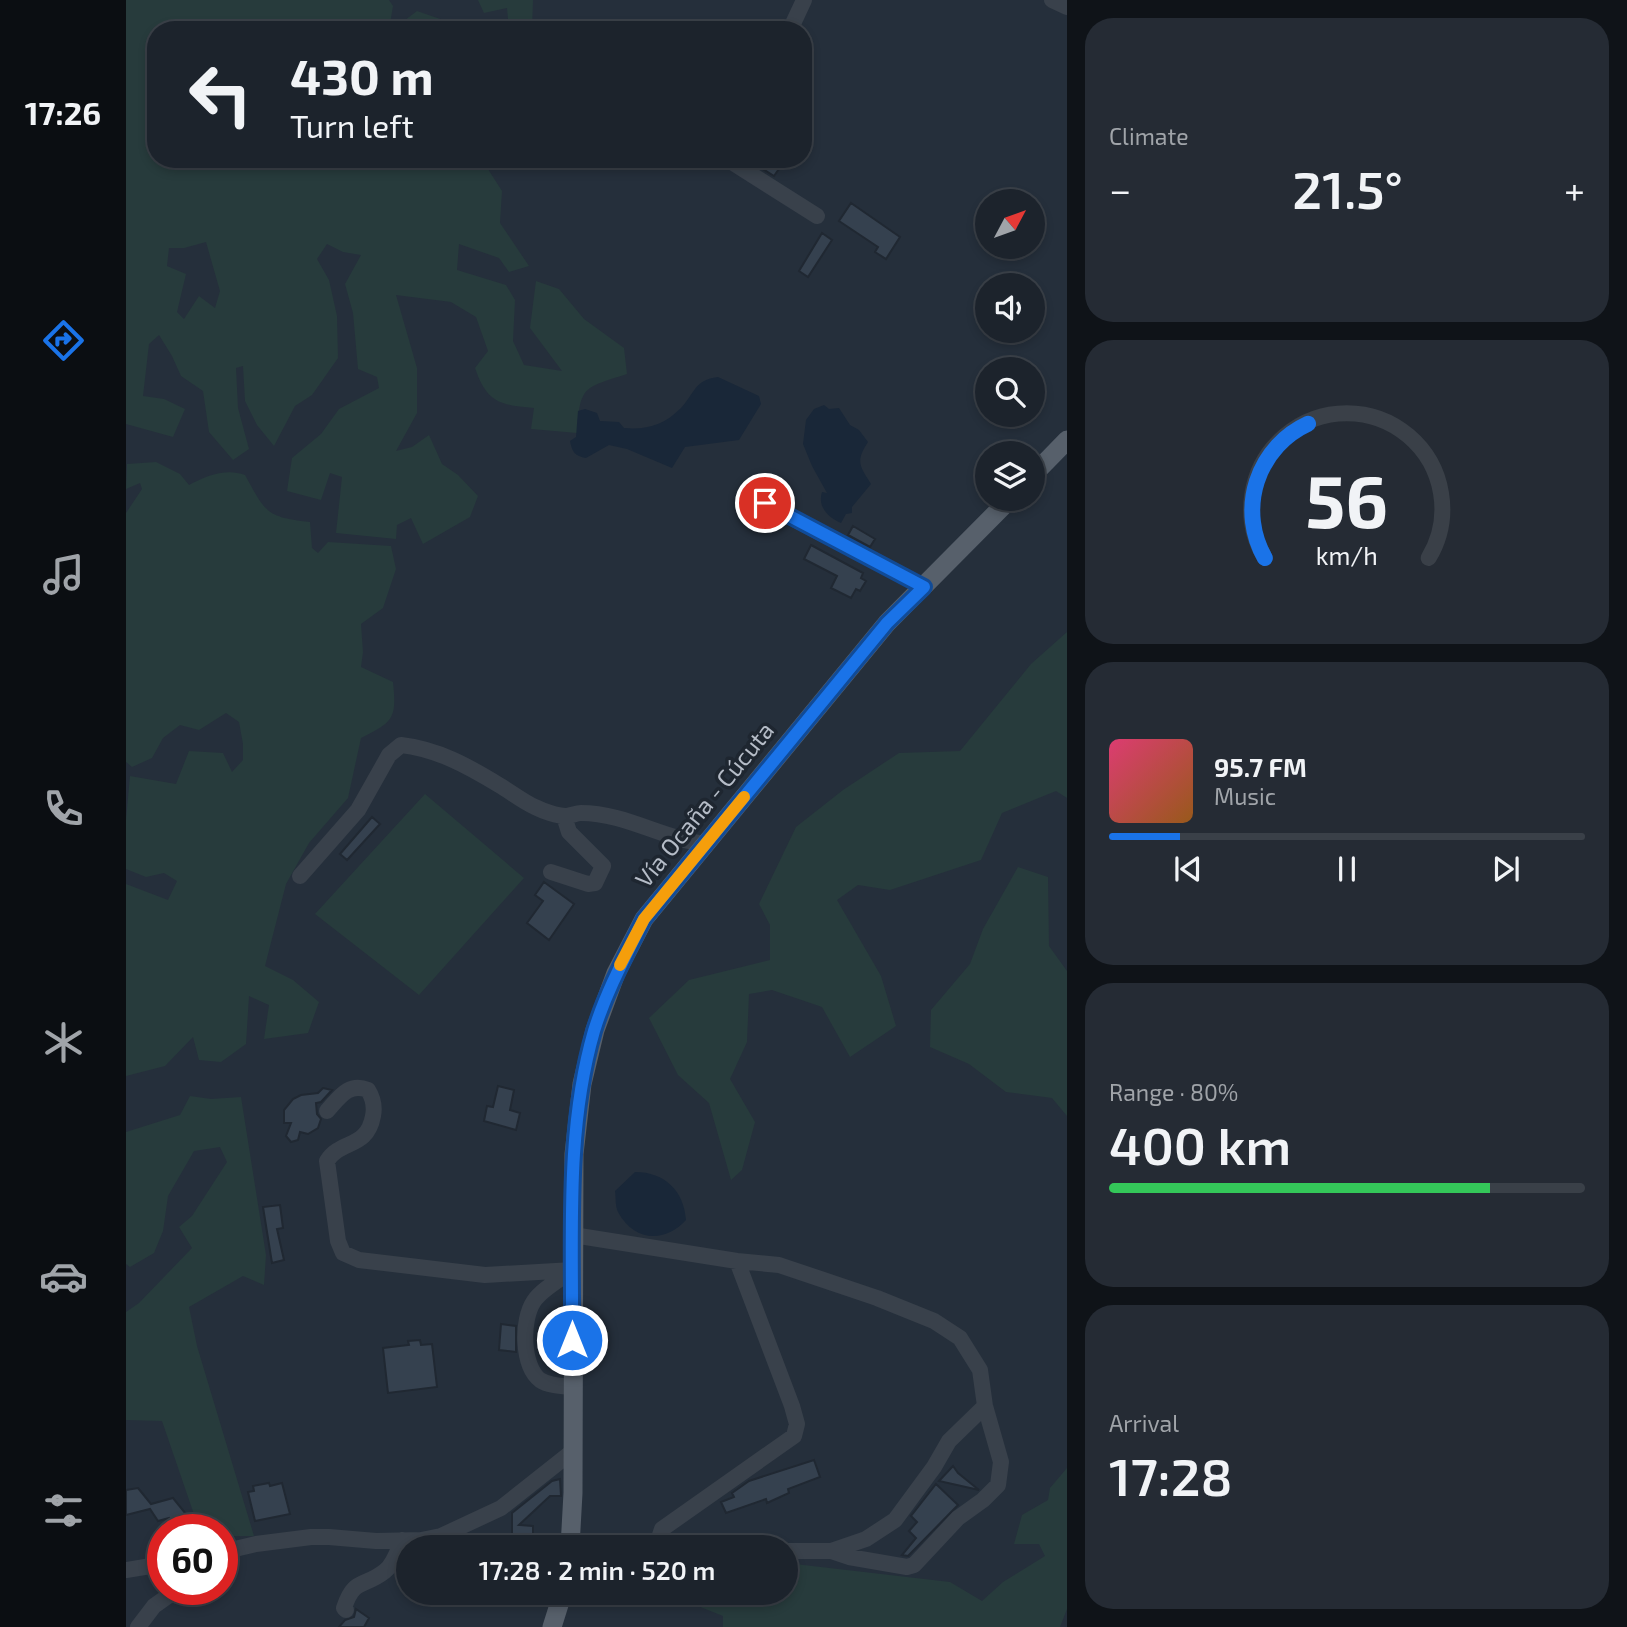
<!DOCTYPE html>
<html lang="en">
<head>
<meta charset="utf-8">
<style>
	:root { --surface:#1c232c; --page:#252b34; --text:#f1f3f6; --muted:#a0a4a9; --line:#3a4048; --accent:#1a73e8 }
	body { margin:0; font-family:"Exo 2",sans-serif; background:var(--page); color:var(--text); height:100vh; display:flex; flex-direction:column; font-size:26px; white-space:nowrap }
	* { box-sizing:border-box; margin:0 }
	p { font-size:23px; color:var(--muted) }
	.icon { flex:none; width:38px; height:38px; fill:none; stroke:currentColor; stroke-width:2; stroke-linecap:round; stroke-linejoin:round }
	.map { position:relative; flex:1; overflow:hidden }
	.details { display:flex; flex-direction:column; gap:18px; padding:18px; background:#0f1318; width:560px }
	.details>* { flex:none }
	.top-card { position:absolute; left:21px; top:21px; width:665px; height:147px; border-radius:28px; box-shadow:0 4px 10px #0003,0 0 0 2px var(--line); background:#1c232c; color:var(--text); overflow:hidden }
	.needle { width:46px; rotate:49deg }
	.fabs { position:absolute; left:849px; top:189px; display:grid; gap:14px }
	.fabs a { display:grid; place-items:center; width:70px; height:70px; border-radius:50%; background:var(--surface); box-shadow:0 4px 10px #0003,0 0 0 2px var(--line); font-size:35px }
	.speed { position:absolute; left:21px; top:1514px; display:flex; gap:14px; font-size:35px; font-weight:700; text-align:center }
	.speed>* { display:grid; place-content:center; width:91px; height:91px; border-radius:50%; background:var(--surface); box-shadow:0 4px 10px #0003,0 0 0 2px var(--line); line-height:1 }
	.speed .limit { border:10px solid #d22; background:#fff; color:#111 }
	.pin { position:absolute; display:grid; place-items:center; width:60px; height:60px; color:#fff; margin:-30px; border:4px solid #fff; border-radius:50%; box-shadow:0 2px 7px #0007 }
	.me { position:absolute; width:77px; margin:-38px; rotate:0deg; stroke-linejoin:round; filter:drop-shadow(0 0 5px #0008) }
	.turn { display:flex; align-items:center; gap:24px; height:147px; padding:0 28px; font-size:32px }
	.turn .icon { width:91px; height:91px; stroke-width:2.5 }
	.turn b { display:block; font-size:49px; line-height:60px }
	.big { font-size:52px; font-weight:600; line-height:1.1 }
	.details .card { flex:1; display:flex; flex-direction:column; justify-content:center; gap:10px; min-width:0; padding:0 24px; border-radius:28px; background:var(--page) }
	.details .dial { align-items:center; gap:0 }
	.dial svg { height:182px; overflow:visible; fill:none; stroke:var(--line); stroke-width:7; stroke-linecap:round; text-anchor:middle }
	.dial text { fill:var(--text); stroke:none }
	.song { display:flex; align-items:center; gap:21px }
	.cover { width:84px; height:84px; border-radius:10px; background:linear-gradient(135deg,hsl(340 70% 55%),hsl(30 70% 35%)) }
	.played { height:7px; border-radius:4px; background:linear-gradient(90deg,var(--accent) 15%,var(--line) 15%) }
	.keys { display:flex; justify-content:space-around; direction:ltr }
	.heat { display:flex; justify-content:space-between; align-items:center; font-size:38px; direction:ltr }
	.charge { height:10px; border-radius:5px; background:linear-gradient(90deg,#34c759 80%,var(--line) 0) }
	.trip { position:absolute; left:270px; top:1535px; width:402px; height:70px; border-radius:35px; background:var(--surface); box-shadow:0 4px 10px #0003,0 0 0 2px var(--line); font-weight:600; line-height:70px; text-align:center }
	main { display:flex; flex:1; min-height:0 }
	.dock { display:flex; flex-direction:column; width:126px; justify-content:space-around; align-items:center; background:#0b0e12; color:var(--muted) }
	.dock .icon { width:49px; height:49px }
	.dock .active { color:var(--accent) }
	.dock b { font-size:32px; color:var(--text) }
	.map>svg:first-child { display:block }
</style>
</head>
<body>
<main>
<nav class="dock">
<b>17:26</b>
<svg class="icon active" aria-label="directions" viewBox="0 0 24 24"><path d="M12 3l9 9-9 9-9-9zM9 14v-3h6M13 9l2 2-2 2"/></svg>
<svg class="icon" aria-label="music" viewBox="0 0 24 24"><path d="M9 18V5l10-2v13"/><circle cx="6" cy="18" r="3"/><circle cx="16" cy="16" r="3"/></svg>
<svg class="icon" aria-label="phone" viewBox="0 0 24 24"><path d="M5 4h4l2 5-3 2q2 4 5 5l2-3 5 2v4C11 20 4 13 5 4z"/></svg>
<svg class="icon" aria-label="climate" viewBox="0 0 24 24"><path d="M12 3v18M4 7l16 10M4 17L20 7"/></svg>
<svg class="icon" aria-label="car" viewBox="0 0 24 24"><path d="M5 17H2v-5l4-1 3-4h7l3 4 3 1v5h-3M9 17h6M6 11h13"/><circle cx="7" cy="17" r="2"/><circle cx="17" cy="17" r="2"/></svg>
<svg class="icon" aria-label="filters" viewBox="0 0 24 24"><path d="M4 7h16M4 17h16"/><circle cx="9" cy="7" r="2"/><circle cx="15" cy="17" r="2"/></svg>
</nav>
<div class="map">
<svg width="941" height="1627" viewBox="0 0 941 1627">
	<rect width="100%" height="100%" fill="#252f3b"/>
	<path fill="#273b3c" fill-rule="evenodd" d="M0,0H263L267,6L263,30H30V159H352L360,166L376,191L374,223L403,266L383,272L373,258L333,244L331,270L380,285L389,300L387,341L398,365L436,371L404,328L410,281L433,289L458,319L498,348L501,374C458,388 454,385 451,433L405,429L408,408C374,405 361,403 349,368L362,351L350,317L325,302L270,295L291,368V413L270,451L286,447L303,435L316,464L332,475L352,496L344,517L297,544L285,518L271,525L270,539L210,533L216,477L204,473L195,500L161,491L166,458L195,434L213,409L253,388L251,377L232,369L227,313L219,284L235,255L217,252L201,244L191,259L203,280L211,316L212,358L186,395L169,406L148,446L131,425L119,401L117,366L110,368L112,408L123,449L107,460L83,432L77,391L55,376L46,356L33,335L23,344L17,396L38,399L59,409L47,437L0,424ZM80,242L94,291L89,308L73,296L58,319L51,312L60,274L41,266L43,248H58Z
		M352,0H407L406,30H383L381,8L358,13Z
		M291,11L320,21L325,30H266Z
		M30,462L54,474L63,485C80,476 100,468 119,475C140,513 140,517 184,522L186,548L192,553L202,542L265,546L270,569L257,608L235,624L237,652L235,667L267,682C271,719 267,722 235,738L222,798L183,843L160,884L139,966L167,980L193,1002L182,1033L138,1039L143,1005L123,996L120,1044L95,1062L73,1060L67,1037L39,1066L0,1076V884L42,900L51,881L38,873L20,877L0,869V820L4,776L50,784L63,751L97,753L106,772L117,760V744L113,722L100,713L73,730L54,725L37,738L26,758L6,767L0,762V513L16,489L14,483L0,489L1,464Z
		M941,632V798L930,791L876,813L855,860L764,890L732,885L711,900L755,976L770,1026L724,1057L696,1007L646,990L623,994L621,1042L604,1079L629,1122L616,1170L605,1180L583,1103L552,1075L523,1018L563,980L644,960V925L633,904L670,827L717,790L773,753L834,751L905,664Z
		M299,794L398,878L293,995L189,914Z
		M892,867L922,877L923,946L941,971V1116L926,1098L880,1092L843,1064L804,1047L805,1010L844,964L857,929Z
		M64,1096L85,1099L115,1097L140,1255L138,1285L117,1276L63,1307L71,1346L128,1536H96V1530L73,1529L36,1421L0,1420V1312L13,1303L66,1248L53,1227L66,1216L101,1162L94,1147L68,1151L42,1196L37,1231L28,1253L4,1267L0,1264V1132L54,1115Z
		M941,1468V1609L934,1627H597V1616L557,1600L569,1593L660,1592V1565L669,1564L824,1582L856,1601L877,1582L919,1556L913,1544H888L896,1515L922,1500L924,1488Z"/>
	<path fill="#192738" d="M592,377L633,396L635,404L613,440L559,447L546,468L501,449L483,445L460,458C449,456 446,452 444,441L450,437L452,411L459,409L471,413L474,421L493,422L498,428C521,430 538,425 555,408C569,393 568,380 592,377Z
		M698,405L703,409L713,408L724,425L733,430L742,442C729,462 734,466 745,484L726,507V513L720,514L715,523C703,518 691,507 696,492L701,493L686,466L677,444L680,420L688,409Z
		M509,1172C539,1172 558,1191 560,1220C539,1243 508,1242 492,1212C489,1206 490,1197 489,1191Z"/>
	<path fill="#35414f" stroke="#202832" stroke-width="2" d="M621,159H660L648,176Z
		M725,203L774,237L760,259L749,252L752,247L713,221Z
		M696,233L706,240L682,277L673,271Z
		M727,526L749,539L744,547L722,535Z
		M685,545L737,573L735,578L740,581L734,591L730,589L725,598L705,588L711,576L678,559Z
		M246,817L254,824L221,860L214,854Z
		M418,882L448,904L423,940L401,923L417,901L409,895Z
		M372,1086L388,1090L384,1110L394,1113L390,1130L358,1121L361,1106L367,1107Z
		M197,1088L206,1090L195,1102L190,1103L191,1114L195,1119L192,1128L182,1134L174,1132L172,1140L165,1142L160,1136L165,1123H158V1110L167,1099L175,1095L192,1093Z
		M154,1205L157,1228L151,1229L158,1260L146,1263L137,1207Z
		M375,1324L390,1326V1352L373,1350Z
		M294,1340L295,1345L306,1344L311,1387L262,1393L257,1348L283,1345L282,1341Z
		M688,1460L694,1477L662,1489L663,1493L641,1503L640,1499L600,1513L595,1502L608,1497L606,1493L623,1481Z
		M827,1466L832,1473L853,1490L813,1481Z
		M434,1479L435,1496H424L393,1525L407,1526V1546H386V1513L426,1481Z
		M143,1483L144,1486L156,1483L164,1514L129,1521L122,1492L128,1491L127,1486Z
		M810,1484L832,1505L782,1556L776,1555L790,1538L783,1531L791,1522L785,1516Z
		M12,1488L25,1504L47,1498L60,1514L46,1528L43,1518L32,1521L24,1509L0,1515V1490Z
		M230,1609L243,1618L238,1627H213L219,1620L228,1617Z"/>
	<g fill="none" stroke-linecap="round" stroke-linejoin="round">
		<path stroke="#39414b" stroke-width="16" d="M926,0L941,7
			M664,30L678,0
			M601,159L691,216
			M639,504L798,587
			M425,872L462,884L469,883L477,866L443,832L438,816
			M174,876L232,810L263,755L275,745C311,749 342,766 373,785C385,792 396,801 409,807C417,811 431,816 440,816C445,816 450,813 455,813C499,813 537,839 579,844
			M201,1111C213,1098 222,1082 242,1090C247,1098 249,1106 247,1116C241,1149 215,1139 201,1161L212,1241L217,1253L233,1260L359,1275L447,1270
			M447,1235L611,1261L653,1265L751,1298L808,1321L834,1338L854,1370L859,1406L875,1462L872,1485L857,1500L832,1518L788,1565L781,1567L723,1557L705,1551
			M447,1387C436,1386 423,1386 414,1380C396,1366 395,1320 408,1301C416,1289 435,1279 447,1270
			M536,1547L532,1541L536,1529L668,1436L671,1424L666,1406L611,1261
			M660,1551H705L740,1539L769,1520L808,1467L823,1441L859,1406
			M96,1552L130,1544L185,1537H203L250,1541L295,1540L315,1536L375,1508L447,1451
			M0,1570L37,1564
			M220,1610L218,1608C228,1577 238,1588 259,1571C268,1564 272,1550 276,1540
			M12,1627L28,1606L52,1589"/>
		<path stroke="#57606b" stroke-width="19" d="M906,476L941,440
			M444,1547L447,1493L448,1154L456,1084L469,1030L490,973L518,919L761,623L884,499
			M426,1627L437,1592"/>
	</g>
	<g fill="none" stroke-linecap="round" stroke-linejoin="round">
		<g stroke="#114b97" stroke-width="18">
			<path id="route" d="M446,1340C447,1238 439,1131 468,1031C480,992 500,955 518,919L761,623L798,587L639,503"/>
		</g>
		<use href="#route" stroke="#1a73e8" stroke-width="12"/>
		<path stroke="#f59e0b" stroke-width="12" d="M494,965L518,919L618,797"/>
	</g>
	<g text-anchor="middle" stroke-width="7" stroke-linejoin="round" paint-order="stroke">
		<g font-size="24" fill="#b5bcc7" stroke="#1e2630">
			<text transform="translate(579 805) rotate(-51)" y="8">Vía Ocaña - Cúcuta</text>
		</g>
	</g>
</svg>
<div class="fabs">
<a><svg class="needle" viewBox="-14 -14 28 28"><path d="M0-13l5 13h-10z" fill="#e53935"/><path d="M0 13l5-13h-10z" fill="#a0a4a9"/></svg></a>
<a><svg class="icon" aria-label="sound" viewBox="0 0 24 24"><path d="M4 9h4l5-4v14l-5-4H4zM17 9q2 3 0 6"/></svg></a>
<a><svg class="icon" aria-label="search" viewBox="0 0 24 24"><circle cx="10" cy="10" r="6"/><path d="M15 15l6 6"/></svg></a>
<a><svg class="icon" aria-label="layers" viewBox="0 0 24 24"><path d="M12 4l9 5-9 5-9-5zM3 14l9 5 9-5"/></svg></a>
</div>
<div class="speed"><div class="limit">60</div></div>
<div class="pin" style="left:639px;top:503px;background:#d93025"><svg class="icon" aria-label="arrive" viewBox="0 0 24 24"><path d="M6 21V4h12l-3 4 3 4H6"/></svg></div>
<svg class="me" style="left:446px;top:1340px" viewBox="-20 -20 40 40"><circle r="17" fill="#1a73e8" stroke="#fff" stroke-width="3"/><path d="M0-11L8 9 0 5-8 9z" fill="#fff"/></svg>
<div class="trip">17:28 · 2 min · 520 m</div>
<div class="top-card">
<div class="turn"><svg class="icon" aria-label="left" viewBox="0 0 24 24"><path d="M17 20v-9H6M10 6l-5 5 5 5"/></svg><div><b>430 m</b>Turn left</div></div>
</div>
</div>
<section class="details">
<div class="card"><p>Climate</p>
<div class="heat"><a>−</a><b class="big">21.5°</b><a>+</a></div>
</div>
<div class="card dial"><svg viewBox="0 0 100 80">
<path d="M14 69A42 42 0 1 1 86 69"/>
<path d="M14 69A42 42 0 0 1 33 10" stroke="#1a73e8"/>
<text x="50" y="56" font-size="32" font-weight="700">56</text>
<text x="50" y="72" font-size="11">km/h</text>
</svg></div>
<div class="card">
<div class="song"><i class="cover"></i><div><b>95.7 FM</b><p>Music</p></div></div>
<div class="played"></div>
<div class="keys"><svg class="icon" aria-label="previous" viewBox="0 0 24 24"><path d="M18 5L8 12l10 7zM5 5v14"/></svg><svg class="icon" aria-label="pause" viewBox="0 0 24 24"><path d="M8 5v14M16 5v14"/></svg><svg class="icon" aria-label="next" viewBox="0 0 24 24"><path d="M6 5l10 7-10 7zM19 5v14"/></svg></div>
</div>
<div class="card"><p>Range · 80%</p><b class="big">400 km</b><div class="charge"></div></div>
<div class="card"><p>Arrival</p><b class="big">17:28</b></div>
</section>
</main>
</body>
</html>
